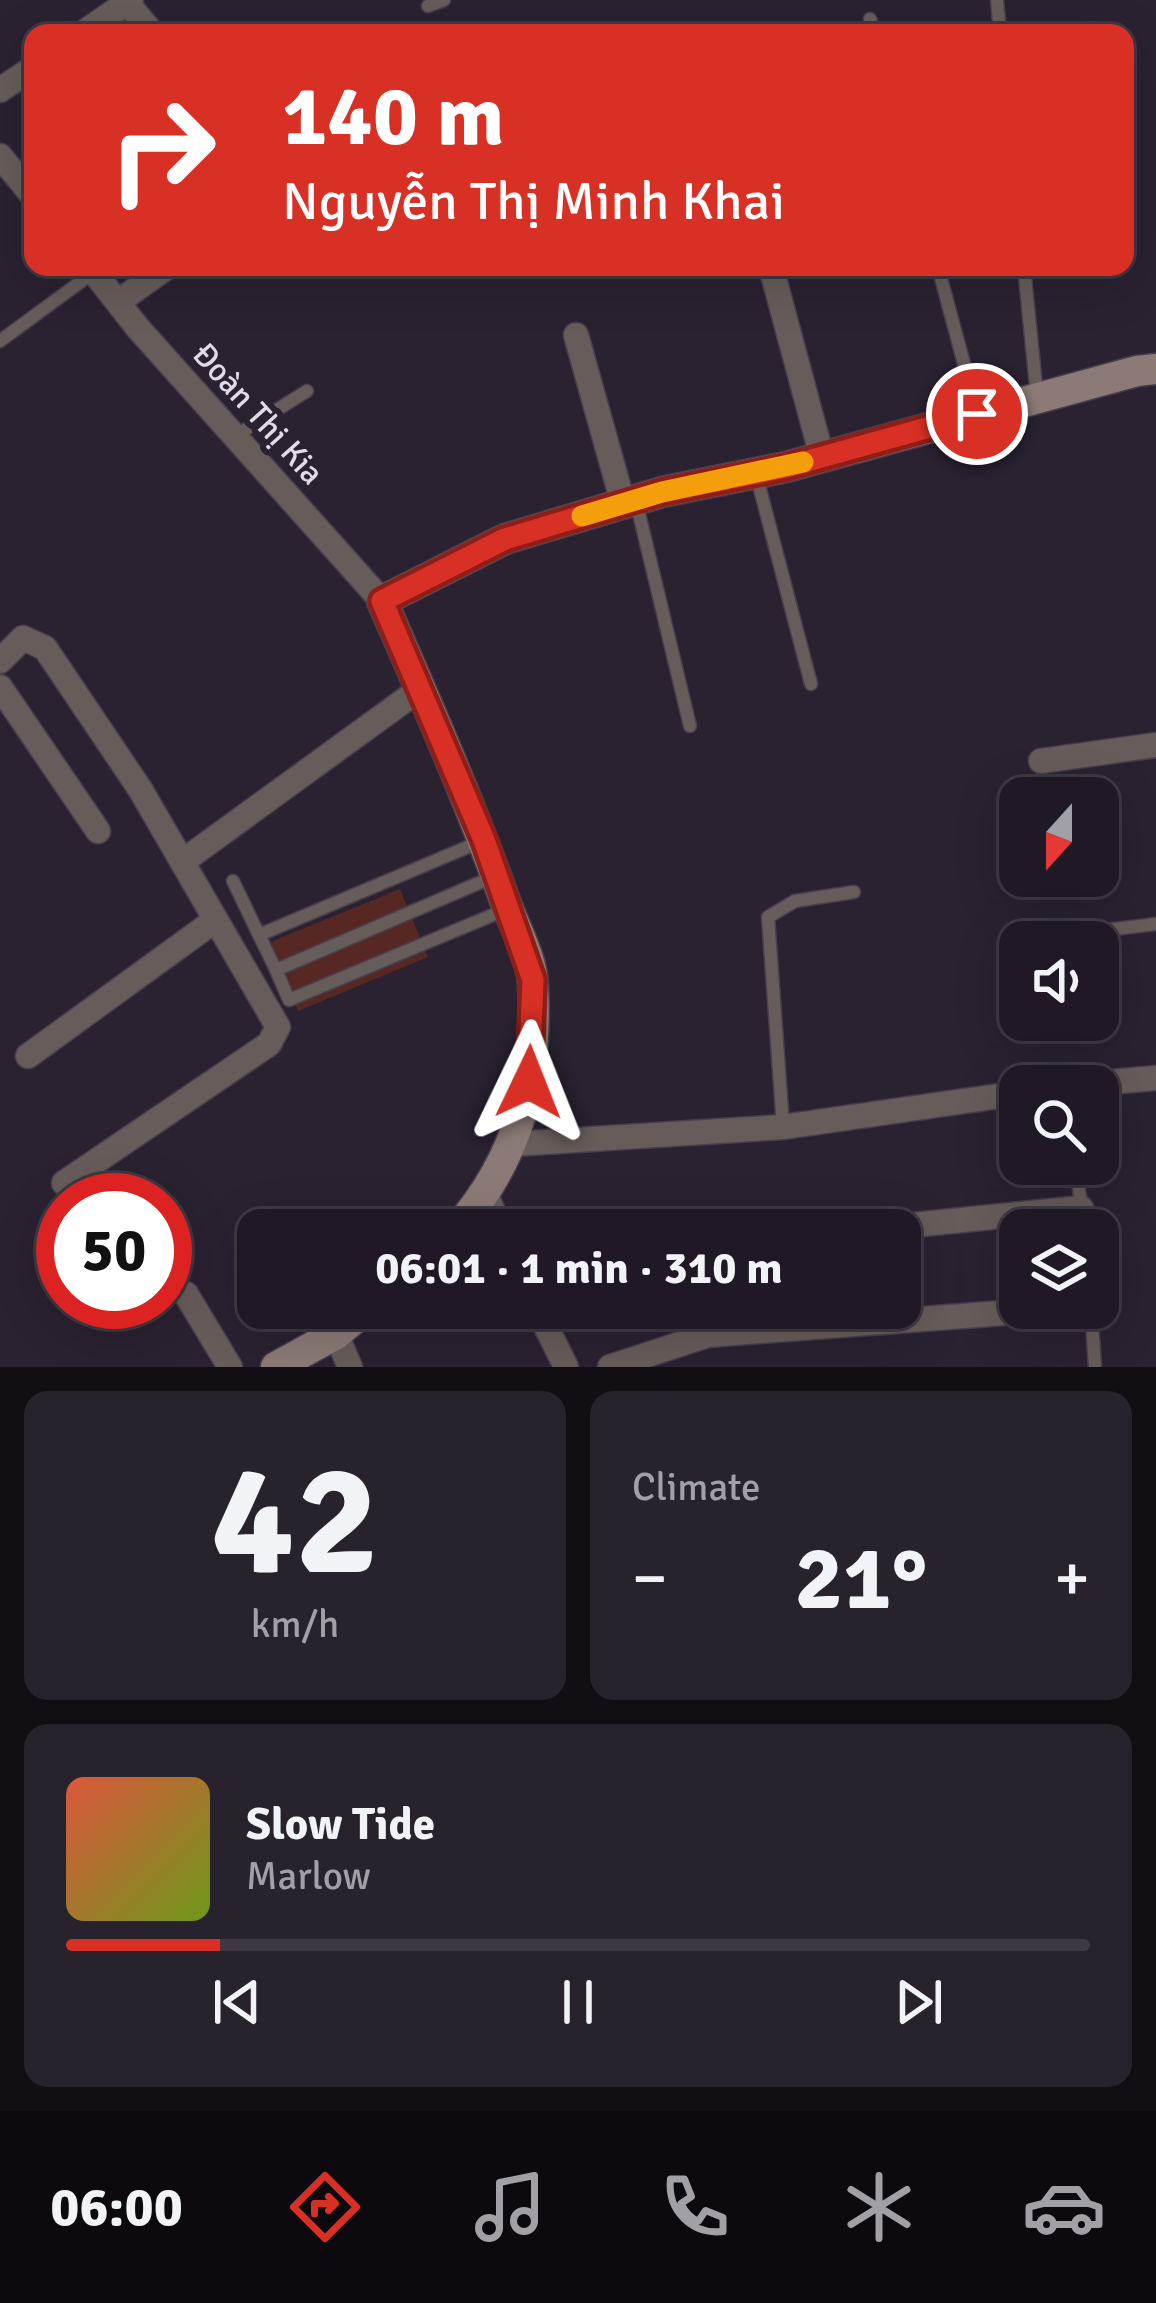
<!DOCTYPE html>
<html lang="en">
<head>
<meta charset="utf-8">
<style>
	:root { --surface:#201925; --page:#28222d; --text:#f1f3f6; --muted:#a2a0a7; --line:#3d3842; --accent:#d93025 }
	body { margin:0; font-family:Signika,sans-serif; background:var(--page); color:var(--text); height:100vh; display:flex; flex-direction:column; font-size:45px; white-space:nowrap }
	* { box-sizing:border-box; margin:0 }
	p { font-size:39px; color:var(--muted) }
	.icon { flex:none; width:66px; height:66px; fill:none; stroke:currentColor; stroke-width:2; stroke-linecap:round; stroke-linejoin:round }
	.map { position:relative; height:1367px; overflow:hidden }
	.sheet { display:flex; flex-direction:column; gap:24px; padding:24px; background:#120e14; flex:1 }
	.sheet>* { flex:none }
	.banner { position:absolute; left:24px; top:24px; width:1110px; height:252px; border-radius:24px; box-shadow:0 12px 48px #0002,0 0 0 3px var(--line); background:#d93025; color:#fff; overflow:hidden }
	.needle { width:78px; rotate:201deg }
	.controls { position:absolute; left:999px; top:777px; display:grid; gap:24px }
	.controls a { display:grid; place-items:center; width:120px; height:120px; border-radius:24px; background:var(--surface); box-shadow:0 12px 48px #0002,0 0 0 3px var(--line); font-size:60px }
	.speed { position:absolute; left:36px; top:1173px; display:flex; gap:24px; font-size:60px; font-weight:700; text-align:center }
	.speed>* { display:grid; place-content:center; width:156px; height:156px; border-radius:50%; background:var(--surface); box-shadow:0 12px 48px #0002,0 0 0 3px var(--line); line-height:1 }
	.speed .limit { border:18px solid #d22; background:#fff; color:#111 }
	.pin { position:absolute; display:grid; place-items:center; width:102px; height:102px; color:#fff; margin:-51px; border:6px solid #fff; border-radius:50%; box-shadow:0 3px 12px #0007 }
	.me { position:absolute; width:132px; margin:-66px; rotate:2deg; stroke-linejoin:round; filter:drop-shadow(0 0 9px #0008) }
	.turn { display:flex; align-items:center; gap:42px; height:252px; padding:0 60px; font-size:54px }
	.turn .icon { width:156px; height:156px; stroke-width:2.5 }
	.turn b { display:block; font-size:84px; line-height:102px }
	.big { font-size:90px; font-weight:700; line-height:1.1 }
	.sheet .tile { flex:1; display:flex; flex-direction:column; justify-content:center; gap:18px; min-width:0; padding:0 42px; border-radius:24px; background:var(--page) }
	.sheet .dial { align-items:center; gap:0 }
	.dial b { font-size:156px; line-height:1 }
	.song { display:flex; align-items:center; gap:36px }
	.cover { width:144px; height:144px; border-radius:18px; background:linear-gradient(135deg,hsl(10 70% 55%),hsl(80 70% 35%)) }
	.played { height:12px; border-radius:6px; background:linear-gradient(90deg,var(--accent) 15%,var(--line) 15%) }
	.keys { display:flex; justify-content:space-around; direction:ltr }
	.heat { display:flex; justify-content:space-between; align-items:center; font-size:66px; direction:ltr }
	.sheet .tiles { flex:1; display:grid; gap:24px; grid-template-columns:1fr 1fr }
	.tile:last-child { grid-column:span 2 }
	.trip { position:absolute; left:237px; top:1209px; width:684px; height:120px; border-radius:24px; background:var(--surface); box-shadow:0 12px 48px #0002,0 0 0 3px var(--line); font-weight:700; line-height:120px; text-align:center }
	.menu { display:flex; height:192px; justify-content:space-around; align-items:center; background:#0d0a0f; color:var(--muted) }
	.menu .icon { width:84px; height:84px }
	.menu .on { color:var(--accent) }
	.menu b { font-size:54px; color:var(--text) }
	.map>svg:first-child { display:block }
</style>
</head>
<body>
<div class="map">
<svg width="1156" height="1367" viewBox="0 0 1156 1367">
	<rect width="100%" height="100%" fill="#2a2131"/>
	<path fill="#572723" d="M400,889L428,957L298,1011L268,943Z"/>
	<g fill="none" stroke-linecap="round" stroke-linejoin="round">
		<g stroke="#473f4e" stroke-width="15">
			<path id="service" d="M997,0L1000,33
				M428,6L444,0
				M870,19L874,33
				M938,267L977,412
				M1024,267L1037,396
				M0,341L94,272
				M235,436L307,391
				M756,474L811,684
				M636,501L690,726
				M495,876L276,970L289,1000L507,909
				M233,881L259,935L482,841
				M259,935L276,970
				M1066,935L1156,924
				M783,1126L768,917L795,901L854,892
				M1076,1164L1084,1230
				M1091,1308L1095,1367"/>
		</g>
		<g stroke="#473f4e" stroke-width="27">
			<path id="minor" d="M125,0L152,33
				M83,33L131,0
				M0,90L33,68
				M0,156L33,196
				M90,267L137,327L382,601
				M771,267L822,457
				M118,302L167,267
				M576,335L623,503
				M0,661L23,638L45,648L140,789L278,1027L269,1044L64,1183
				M0,687L98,831
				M1041,761L1156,745
				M182,862L420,689
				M28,1056L214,921
				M1065,1086L1156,1078
				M513,1144L783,1127L1020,1093
				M486,1195L501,1230
				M863,1230L1081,1208
				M186,1294L230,1367
				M537,1308L566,1367
				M336,1334L350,1367
				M610,1367L708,1335L1070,1308"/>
		</g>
		<g stroke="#473f4e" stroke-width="33">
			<path id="secondary" d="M456,1230C520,1156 538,1082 533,984C532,957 513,924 504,898C468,797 425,699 382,601L505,539L662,492L786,467L1137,371L1156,369
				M276,1367L336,1334L367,1308"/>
		</g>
		<use href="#service" stroke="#665c59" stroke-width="12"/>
		<use href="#minor" stroke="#665c59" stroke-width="24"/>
		<use href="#secondary" stroke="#8b7a76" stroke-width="30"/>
	</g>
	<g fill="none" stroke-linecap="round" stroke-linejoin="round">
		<g stroke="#8d1f18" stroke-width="30">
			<path id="route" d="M529,1082L533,980L484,840L382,601L505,539L662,492L786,467L977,414"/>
		</g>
		<use href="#route" stroke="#d93025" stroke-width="21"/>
		<path stroke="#f59e0b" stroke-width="21" d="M582,516L662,492L803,462"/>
	</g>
	<g text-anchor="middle" stroke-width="12" stroke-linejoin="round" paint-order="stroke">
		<g font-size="33" fill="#e1dbe6" stroke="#2a2131">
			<text transform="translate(259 413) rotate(48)" y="12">Đoàn Thị Kia</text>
		</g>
	</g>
</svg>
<div class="controls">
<a><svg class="needle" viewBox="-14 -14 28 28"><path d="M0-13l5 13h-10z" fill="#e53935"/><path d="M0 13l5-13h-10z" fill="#a2a0a7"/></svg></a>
<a><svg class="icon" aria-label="sound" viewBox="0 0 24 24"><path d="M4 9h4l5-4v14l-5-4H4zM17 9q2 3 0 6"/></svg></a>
<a><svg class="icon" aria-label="search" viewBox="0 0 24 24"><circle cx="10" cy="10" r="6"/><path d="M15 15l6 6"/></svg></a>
<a><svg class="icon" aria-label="layers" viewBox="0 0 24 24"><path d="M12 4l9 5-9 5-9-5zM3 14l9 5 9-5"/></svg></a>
</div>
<div class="speed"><div class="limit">50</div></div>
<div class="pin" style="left:977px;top:414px;background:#d93025"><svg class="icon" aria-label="arrive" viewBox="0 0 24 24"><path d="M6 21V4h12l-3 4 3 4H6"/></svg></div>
<svg class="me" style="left:529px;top:1082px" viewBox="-20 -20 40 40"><path d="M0-17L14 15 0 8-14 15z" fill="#d93025" stroke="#fff" stroke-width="4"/></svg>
<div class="trip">06:01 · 1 min · 310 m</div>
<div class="banner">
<div class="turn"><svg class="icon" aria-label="right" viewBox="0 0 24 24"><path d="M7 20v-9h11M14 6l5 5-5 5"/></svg><div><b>140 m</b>Nguyễn Thị Minh Khai</div></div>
</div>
</div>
<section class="sheet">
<div class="tiles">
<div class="tile dial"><b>42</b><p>km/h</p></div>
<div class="tile"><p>Climate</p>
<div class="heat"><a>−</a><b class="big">21°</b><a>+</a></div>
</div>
<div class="tile">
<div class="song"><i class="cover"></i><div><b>Slow Tide</b><p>Marlow</p></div></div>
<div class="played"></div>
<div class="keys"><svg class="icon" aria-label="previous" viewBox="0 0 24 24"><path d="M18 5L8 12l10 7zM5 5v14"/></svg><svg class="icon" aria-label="pause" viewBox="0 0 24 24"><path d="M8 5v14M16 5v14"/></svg><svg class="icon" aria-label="next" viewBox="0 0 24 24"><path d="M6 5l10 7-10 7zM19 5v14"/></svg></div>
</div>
</div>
</section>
<nav class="menu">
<b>06:00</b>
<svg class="icon on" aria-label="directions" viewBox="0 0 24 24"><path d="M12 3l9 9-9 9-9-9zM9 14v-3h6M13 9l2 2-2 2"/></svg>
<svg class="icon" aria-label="music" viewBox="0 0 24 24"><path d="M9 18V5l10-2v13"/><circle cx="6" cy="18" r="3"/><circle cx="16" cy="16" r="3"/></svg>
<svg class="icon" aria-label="phone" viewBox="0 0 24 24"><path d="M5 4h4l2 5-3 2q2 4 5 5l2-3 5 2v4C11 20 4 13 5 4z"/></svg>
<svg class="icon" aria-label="climate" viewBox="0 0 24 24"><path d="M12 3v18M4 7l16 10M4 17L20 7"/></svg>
<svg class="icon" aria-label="car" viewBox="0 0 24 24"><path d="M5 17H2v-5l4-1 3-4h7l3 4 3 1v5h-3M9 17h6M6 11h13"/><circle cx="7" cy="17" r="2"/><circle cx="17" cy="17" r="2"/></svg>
</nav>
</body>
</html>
